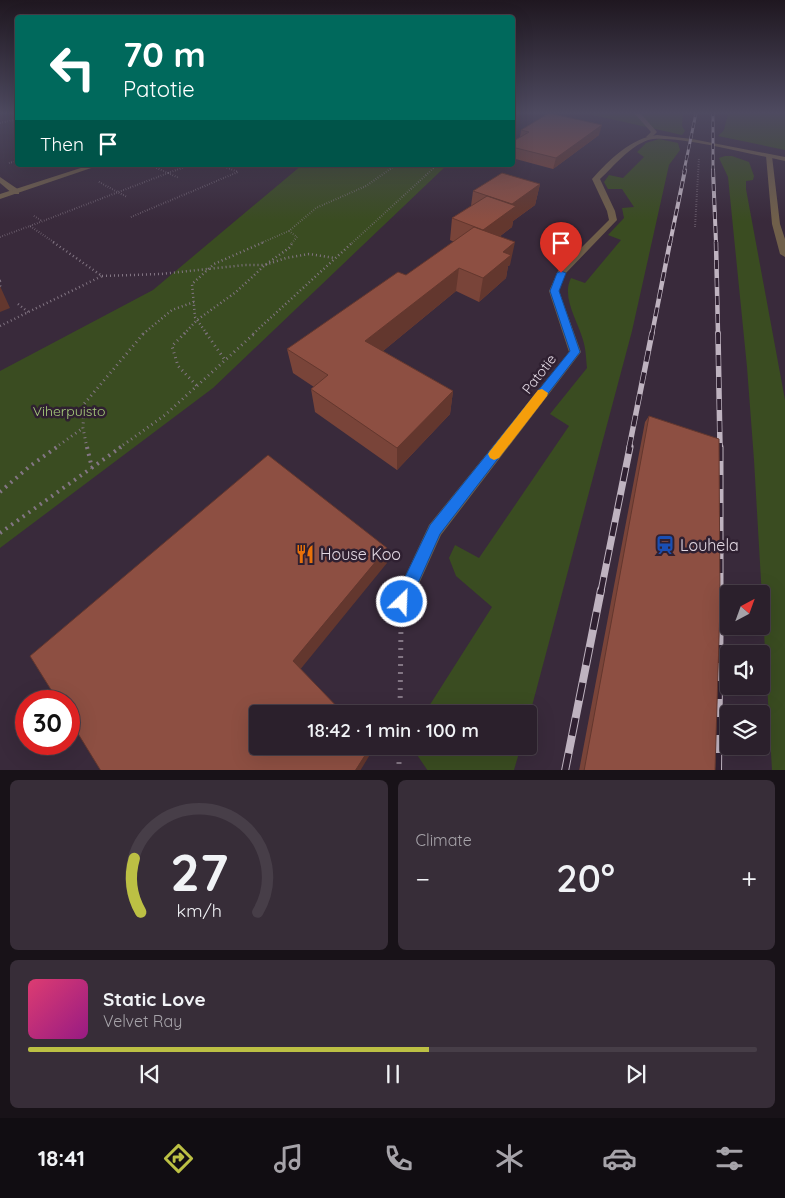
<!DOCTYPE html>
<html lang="en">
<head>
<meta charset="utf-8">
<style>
	:root { --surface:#2b202c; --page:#372d38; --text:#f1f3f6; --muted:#a6a3a9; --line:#473e48; --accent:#bcc044 }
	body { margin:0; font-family:Quicksand,sans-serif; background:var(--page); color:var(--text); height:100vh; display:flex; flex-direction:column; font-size:19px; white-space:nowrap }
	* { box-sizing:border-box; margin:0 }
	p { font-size:16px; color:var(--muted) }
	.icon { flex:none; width:28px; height:28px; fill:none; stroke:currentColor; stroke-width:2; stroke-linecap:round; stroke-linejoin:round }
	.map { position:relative; height:770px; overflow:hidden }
	.panel { display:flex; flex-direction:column; gap:10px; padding:10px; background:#181218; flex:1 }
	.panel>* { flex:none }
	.guide { position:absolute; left:15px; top:15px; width:500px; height:152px; border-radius:5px; box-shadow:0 5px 20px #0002,0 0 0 1px var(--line); background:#00695c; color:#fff; overflow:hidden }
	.needle { width:32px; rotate:41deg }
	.fabs { position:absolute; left:720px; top:585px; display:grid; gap:10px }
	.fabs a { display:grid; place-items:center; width:50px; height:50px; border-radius:5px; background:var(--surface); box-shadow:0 5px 20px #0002,0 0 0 1px var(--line); font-size:25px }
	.speed { position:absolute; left:15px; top:690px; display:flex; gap:10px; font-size:25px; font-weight:700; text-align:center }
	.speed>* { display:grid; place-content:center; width:65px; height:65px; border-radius:50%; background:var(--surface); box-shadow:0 5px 20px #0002,0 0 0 1px var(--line); line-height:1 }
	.speed .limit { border:8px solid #d22; background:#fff; color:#111 }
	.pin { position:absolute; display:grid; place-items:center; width:42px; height:42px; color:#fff; margin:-51px -21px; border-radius:50% 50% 50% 0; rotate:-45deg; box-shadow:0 0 5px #0007 }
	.pin .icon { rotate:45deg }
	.me { position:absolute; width:55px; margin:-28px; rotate:24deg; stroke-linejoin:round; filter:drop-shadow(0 0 4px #0008) }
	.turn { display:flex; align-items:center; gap:18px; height:105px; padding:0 25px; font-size:22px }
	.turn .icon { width:65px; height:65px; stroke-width:2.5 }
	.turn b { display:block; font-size:35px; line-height:42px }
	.then { display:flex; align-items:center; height:48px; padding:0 25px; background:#0003; gap:10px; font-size:19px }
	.big { font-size:38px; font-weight:600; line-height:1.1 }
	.panel .card { flex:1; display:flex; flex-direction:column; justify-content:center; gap:8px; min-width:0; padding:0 18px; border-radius:8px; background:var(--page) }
	.panel .dial { align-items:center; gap:0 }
	.dial svg { height:130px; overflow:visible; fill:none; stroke:var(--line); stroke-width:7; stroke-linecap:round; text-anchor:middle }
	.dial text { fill:var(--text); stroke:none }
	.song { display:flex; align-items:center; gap:15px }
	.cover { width:60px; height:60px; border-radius:8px; background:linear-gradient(135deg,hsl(340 70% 55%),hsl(310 70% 35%)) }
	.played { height:5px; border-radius:2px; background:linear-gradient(90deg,var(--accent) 55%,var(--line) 55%) }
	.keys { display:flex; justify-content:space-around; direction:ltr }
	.heat { display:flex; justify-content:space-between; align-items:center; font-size:28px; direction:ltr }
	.panel .tiles { flex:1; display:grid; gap:10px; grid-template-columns:1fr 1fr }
	.card:last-child { grid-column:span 2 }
	.trip { position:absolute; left:249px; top:705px; width:288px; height:50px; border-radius:5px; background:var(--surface); box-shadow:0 5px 20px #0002,0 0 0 1px var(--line); font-weight:600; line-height:50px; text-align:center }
	.menu { display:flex; height:80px; justify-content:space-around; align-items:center; background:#110d12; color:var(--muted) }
	.menu .icon { width:35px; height:35px }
	.menu .selected { color:var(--accent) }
	.menu b { font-size:22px; color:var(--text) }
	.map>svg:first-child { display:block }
</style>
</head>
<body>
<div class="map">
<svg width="785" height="771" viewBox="0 0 785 771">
	<rect width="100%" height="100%" fill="#392a3b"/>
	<path fill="#3a4c21" d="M584,113H683L682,126L685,131L682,135Z
		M728,113H785V150L718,136L724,130Z
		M659,139L678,143L680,150L669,165L632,331L528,721V714H424L492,607L456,576L449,558L455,545L479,558L569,426L550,414L587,368C586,359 586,349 583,340C578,321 561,297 571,278L585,283L621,240L608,235L624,218L622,208L634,207L622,189H608L604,182L609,175L623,178L644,157L637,152L646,143Z
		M725,156H732L749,162L754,176L753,180L746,181V189L785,400V770H772L754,460L747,367L728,177L719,158Z
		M302,165H447L213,388L0,548V371L153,290Z
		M411,746H521L514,770L428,771Z"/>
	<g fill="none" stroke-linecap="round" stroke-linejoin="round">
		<path stroke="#837684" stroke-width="2" stroke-dasharray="0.5 2" stroke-linecap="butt" d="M0,123L18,119
			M9,163L18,161
			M168,173L190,165
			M168,173L179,178
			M99,182L127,197
			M34,216L42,221
			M131,217L238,172L220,165
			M30,226L168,173L150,165
			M695,227L699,158
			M289,231L297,237L292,243
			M0,237L30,226L55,243
			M261,243L289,231L316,208L366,186L396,165
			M352,243L437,165"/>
		<path stroke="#837684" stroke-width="2.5" stroke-dasharray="1 3" stroke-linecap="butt" d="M102,276L161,274L245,265H265L286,258L309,254L335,258
			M0,281L3,280
			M0,286L2,288
			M18,304L28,312
			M0,326L102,276L53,242
			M143,334L172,310L194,302
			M184,334L197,320L236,292L265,265L289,248L293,242
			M207,334L195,317L192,284L214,264L264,242
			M253,334L353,242"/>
		<path stroke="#837684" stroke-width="3" stroke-dasharray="1 4" stroke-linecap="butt" d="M185,333L172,346L178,366L197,386
			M206,333L225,360
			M55,448L83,428
			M87,448L83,428L84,404L144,333
			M119,448L165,415L255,333"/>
		<path stroke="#837684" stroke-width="4" stroke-dasharray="2 5" stroke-linecap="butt" d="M87,447L92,468
			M0,492L30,466L57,447
			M0,533L121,447"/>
		<path stroke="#837684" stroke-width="5" stroke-dasharray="2 6" stroke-linecap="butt" d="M400,714L401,624
			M399,746V771"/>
		<path fill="#705f4a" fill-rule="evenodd" d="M634,113H640L657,132L651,138L646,137L651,132Z
			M769,154L772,156L780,224L785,239V257L780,254L772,224L766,156Z
			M0,177L19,190V194H13L0,183Z"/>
		<path fill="#705f4a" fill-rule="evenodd" d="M657,135L692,139L785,157V161C758,156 670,133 648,140C629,147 614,166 600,179L615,211L617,220L565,274L559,291L581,352L441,535L408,608L402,611L396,608L393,602L429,525L569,352L549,291L558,271L609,220L607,211L592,179C609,160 631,138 657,135Z
			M90,165H100L0,199V194Z"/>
		<g stroke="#bfb3c0" stroke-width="3">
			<path id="rail-far5" d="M684,171L696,113
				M713,171V113"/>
		</g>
		<g stroke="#bfb3c0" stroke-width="4">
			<path id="rail-far4" d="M713,170L716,243
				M670,243L685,170"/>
		</g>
		<g stroke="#bfb3c0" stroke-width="4.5">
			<path id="rail-far3" d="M716,242L718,334
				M652,334L670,242"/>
		</g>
		<g stroke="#bfb3c0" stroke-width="5.5">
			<path id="rail-far2" d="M718,333L720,448
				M629,448L652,333"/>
		</g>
		<g stroke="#bfb3c0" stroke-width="7">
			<path id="rail-far1" d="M720,447V591
				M601,591L630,447"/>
		</g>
		<g stroke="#bfb3c0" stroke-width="8">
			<path id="rail" d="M565,771L601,590
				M718,771L720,590"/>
		</g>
		<use href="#rail-far5" stroke="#2f2031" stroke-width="2" stroke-dasharray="5.5" stroke-linecap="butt"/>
		<use href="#rail-far4" stroke="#2f2031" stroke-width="2.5" stroke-dasharray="7" stroke-linecap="butt"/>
		<use href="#rail-far3" stroke="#2f2031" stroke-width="3" stroke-dasharray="9" stroke-linecap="butt"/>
		<use href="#rail-far2" stroke="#2f2031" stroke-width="4" stroke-dasharray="11" stroke-linecap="butt"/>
		<use href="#rail-far1" stroke="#2f2031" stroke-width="5" stroke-dasharray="14" stroke-linecap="butt"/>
		<use href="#rail" stroke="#2f2031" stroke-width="6" stroke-dasharray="18" stroke-linecap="butt"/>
	</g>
	<path fill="#794439" d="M521,130L599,135L553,169L512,158V142L520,137Z
		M540,184L535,205L513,221L512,227L499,237L510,265L508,266L506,278L479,302L456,291L383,351L453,391L450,414L397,470L315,412L311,389L314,387L293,373L287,349L406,275L454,242L450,240L452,218L471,206L473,191Z
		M649,416L715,771H579L645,422Z"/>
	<path fill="#63372e" d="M602,125L599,135L553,169L556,158Z
		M540,184L535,205L513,221L512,227L479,252L483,230L512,204Z
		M515,242L510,265L508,266L506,278L479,302L483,278L503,252Z
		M459,268L456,291L366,365L365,341Z
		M0,286L10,308L0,312Z
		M453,391L450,414L397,470V448Z
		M387,548V563L299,671L293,661Z
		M371,746H374V748L360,771H355Z"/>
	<path fill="#8d4f42" stroke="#63372e" d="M549,113L602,125L556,158L512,147V142L529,132L521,130Z
		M502,173L540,184L512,204L473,191Z
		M487,196L516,206L483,230L452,218Z
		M474,227L515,242L503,252L511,255L483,278L459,268L365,341L453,391L397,448L311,389L328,375L287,349L398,272L406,275Z
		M649,416L719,439L720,605L715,771H584Z
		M268,455L387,548L293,661L344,714H258V746H371L355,771H101L69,719V701H58L30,656Z"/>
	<linearGradient id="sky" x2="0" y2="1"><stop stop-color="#1f1720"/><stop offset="0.51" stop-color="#4e4a60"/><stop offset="1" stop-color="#4e4a60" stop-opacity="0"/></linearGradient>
	<rect width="785" height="221" fill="url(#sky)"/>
	<path fill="#1a73e8" stroke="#114b97" d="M561,271L566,273L559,291L580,352L440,534L407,608L402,611L396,608L393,602L430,525L570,351L550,291L557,273Z"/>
	<path fill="#f59e0b" d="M542,389L548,393L547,396L499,458L494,460L490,458L488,454L490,451L538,390Z"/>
	<defs>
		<g id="station-bare" transform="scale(1.5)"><path d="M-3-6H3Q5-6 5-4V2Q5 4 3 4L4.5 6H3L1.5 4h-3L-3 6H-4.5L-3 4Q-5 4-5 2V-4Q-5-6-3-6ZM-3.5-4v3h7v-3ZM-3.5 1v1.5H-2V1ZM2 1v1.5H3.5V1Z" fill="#1a4fb4" stroke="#2f2031" stroke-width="2.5" paint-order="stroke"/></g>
		<g id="restaurant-bare" transform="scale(1.5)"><path d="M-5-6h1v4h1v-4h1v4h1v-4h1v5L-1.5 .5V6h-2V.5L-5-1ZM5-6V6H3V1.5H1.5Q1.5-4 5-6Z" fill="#e8710a" stroke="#2f2031" stroke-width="2.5" paint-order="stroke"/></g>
	</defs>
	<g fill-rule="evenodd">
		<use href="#station-bare" x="665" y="545"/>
		<use href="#restaurant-bare" x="305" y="554"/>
	</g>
	<g text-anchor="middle" stroke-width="5" stroke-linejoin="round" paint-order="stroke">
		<g font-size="14" fill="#e1d7e2" stroke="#2f2031">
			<text transform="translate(539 374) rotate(-52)" y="5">Patotie</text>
		</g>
		<g font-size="14" fill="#a9cf7c" stroke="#2f2031">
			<text x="69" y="416">Viherpuisto</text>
		</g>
		<g font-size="16" fill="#e1d7e2" stroke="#2f2031" text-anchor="start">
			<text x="680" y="551">Louhela</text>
			<text x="320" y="560">House Koo</text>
		</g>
	</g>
</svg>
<div class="fabs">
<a><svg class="needle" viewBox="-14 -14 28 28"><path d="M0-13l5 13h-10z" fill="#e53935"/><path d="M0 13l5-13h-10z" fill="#a6a3a9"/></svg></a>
<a><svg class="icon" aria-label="sound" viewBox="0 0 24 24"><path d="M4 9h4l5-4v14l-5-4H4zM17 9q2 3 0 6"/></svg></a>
<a><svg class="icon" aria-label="layers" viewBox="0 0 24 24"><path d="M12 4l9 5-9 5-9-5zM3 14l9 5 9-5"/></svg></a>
</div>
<div class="speed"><div class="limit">30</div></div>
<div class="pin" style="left:561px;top:273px;background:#d93025"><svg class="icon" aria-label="arrive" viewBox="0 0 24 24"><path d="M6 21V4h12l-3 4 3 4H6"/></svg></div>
<svg class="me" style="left:402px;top:602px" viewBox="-20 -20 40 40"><circle r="17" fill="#1a73e8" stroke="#fff" stroke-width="3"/><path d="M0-11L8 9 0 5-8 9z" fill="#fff"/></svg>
<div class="trip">18:42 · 1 min · 100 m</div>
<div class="guide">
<div class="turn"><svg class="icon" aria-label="left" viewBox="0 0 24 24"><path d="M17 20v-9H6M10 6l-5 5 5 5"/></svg><div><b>70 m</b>Patotie</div></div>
<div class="then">Then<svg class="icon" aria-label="arrive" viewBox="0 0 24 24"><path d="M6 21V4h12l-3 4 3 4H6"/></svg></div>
</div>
</div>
<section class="panel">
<div class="tiles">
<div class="card dial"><svg viewBox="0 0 100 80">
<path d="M14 69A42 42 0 1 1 86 69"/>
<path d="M14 69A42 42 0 0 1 10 36" stroke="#bcc044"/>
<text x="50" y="56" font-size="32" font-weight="700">27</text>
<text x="50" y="72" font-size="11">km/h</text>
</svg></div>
<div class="card"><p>Climate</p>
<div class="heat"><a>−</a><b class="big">20°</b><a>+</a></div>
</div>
<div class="card">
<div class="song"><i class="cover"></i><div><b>Static Love</b><p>Velvet Ray</p></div></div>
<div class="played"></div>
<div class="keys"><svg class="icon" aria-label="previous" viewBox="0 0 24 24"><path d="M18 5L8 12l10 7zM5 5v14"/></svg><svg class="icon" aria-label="pause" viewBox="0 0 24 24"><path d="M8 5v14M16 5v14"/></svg><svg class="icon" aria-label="next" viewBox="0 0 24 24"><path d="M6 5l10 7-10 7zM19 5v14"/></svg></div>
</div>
</div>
</section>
<nav class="menu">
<b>18:41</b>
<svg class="icon selected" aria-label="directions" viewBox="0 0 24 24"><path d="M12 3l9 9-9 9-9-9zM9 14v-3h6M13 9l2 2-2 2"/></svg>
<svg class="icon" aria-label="music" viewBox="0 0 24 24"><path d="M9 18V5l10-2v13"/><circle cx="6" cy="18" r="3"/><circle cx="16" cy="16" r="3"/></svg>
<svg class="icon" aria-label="phone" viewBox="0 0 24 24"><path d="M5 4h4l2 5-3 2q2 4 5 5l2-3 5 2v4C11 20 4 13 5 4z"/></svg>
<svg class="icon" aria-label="climate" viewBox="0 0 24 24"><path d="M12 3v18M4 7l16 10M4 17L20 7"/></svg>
<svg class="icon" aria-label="car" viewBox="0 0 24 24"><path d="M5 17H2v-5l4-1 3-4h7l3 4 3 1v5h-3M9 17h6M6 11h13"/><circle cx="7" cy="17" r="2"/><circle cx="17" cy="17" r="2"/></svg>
<svg class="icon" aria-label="filters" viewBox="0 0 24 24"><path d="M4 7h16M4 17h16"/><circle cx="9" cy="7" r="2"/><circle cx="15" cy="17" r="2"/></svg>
</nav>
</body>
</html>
